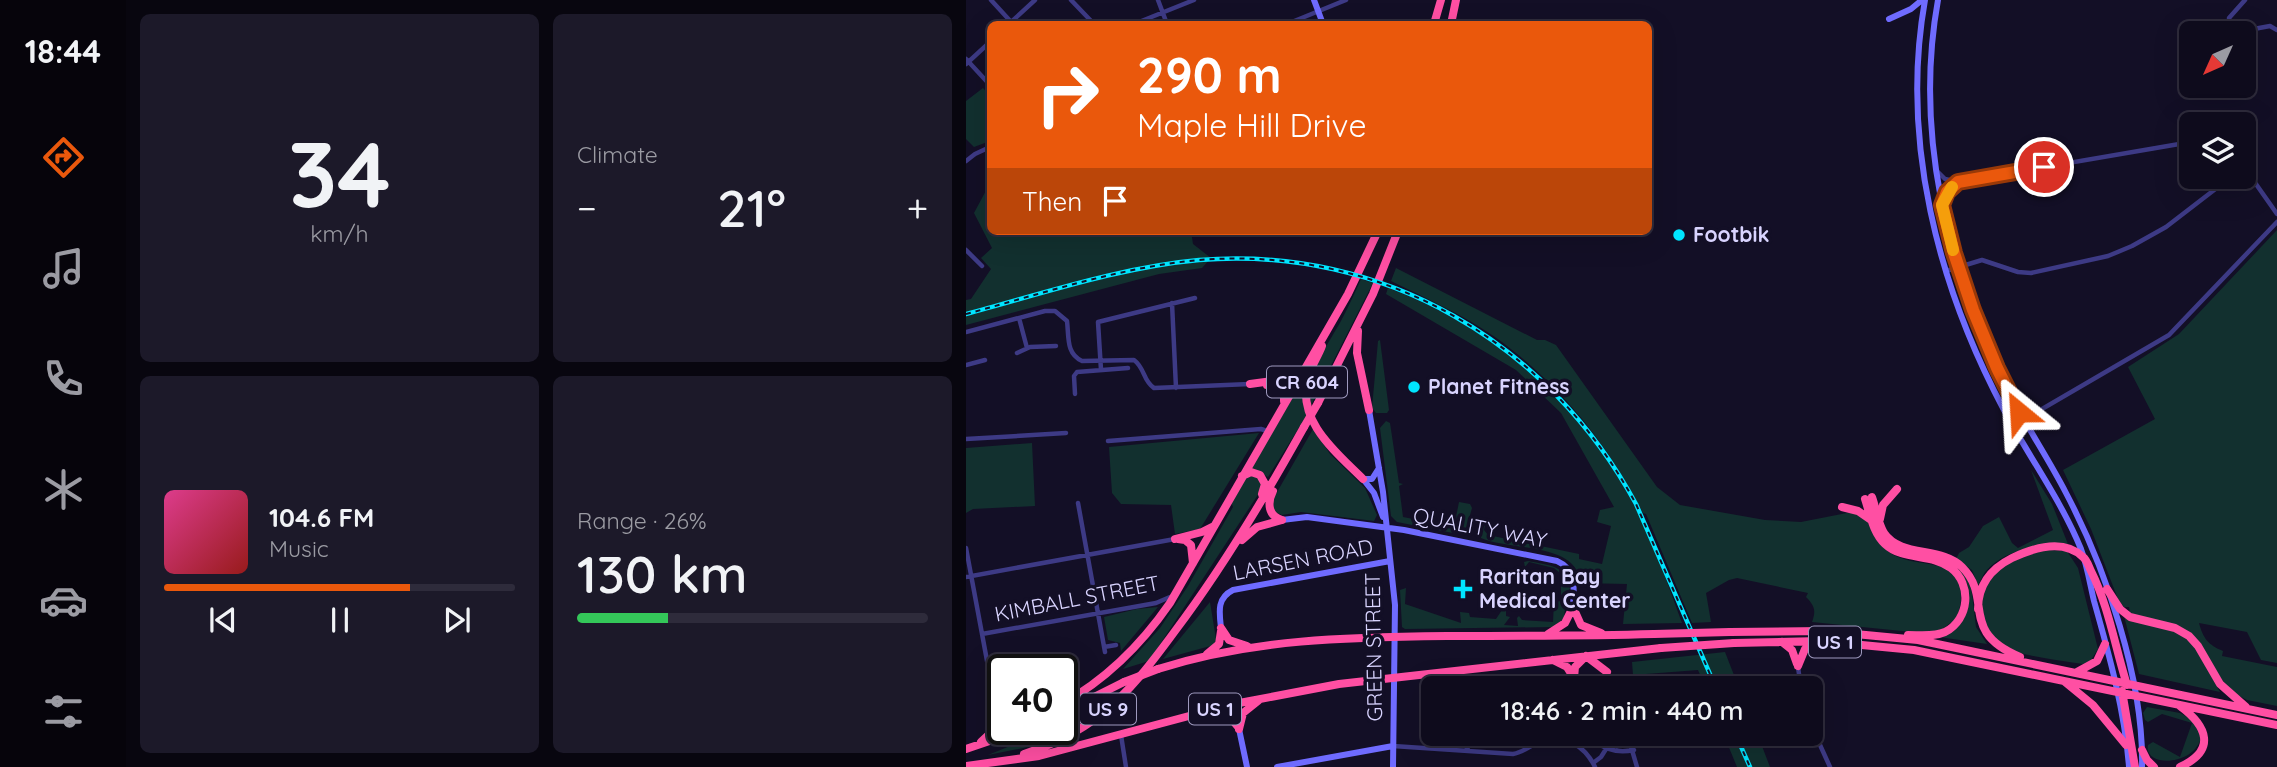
<!DOCTYPE html>
<html lang="en">
<head>
<meta charset="utf-8">
<style>
	:root { --surface:#0e0b1c; --page:#1c1929; --text:#f1f3f6; --muted:#9b9ba3; --line:#2e2b3b; --accent:#ea580c }
	body { margin:0; font-family:Quicksand,sans-serif; background:var(--page); color:var(--text); height:100vh; display:flex; flex-direction:column; font-size:26px; white-space:nowrap }
	* { box-sizing:border-box; margin:0 }
	p { font-size:23px; color:var(--muted) }
	.icon { flex:none; width:38px; height:38px; fill:none; stroke:currentColor; stroke-width:2; stroke-linecap:round; stroke-linejoin:round }
	.map { position:relative; flex:1; overflow:hidden }
	.panel { display:flex; flex-direction:column; gap:14px; padding:14px; background:#08060f; width:840px }
	.panel>* { flex:none }
	.banner { position:absolute; left:21px; top:21px; width:665px; height:214px; border-radius:10px; box-shadow:0 7px 28px #0002,0 0 0 2px var(--line); background:#ea580c; color:#fff; overflow:hidden }
	.needle { width:46px; rotate:225deg }
	.buttons { position:absolute; left:1213px; top:21px; display:grid; gap:14px }
	.buttons a { display:grid; place-items:center; width:77px; height:77px; border-radius:10px; background:var(--surface); box-shadow:0 7px 28px #0002,0 0 0 2px var(--line); font-size:35px }
	.speed { position:absolute; left:21px; top:654px; display:flex; gap:14px; font-size:35px; font-weight:700; text-align:center }
	.speed>* { display:grid; place-content:center; width:91px; height:91px; border-radius:50%; background:var(--surface); box-shadow:0 7px 28px #0002,0 0 0 2px var(--line); line-height:1 }
	.speed .limit { border:4px solid #111; border-radius:10px; background:#fff; color:#111 }
	.pin { position:absolute; display:grid; place-items:center; width:60px; height:60px; color:#fff; margin:-30px; border:4px solid #fff; border-radius:50%; box-shadow:0 2px 7px #0007 }
	.me { position:absolute; width:77px; margin:-38px; rotate:333deg; stroke-linejoin:round; filter:drop-shadow(0 0 5px #0008) }
	.turn { display:flex; align-items:center; gap:24px; height:147px; padding:0 35px; font-size:32px }
	.turn .icon { width:91px; height:91px; stroke-width:2.5 }
	.turn b { display:block; font-size:49px; line-height:60px }
	.then { display:flex; align-items:center; height:66px; padding:0 35px; background:#0003; gap:14px; font-size:26px }
	.big { font-size:52px; font-weight:600; line-height:1.1 }
	.panel .card { flex:1; display:flex; flex-direction:column; justify-content:center; gap:10px; min-width:0; padding:0 24px; border-radius:10px; background:var(--page) }
	.panel .dial { align-items:center; gap:0 }
	.dial b { font-size:91px; line-height:1 }
	.song { display:flex; align-items:center; gap:21px }
	.cover { width:84px; height:84px; border-radius:10px; background:linear-gradient(135deg,hsl(330 70% 55%),hsl(0 70% 35%)) }
	.played { height:7px; border-radius:4px; background:linear-gradient(90deg,var(--accent) 70%,var(--line) 70%) }
	.keys { display:flex; justify-content:space-around; direction:ltr }
	.heat { display:flex; justify-content:space-between; align-items:center; font-size:38px; direction:ltr }
	.charge { height:10px; border-radius:5px; background:linear-gradient(90deg,#34c759 26%,var(--line) 0) }
	.panel .tiles { flex:1; display:grid; gap:14px; grid-template-columns:repeat(2,1fr) }
	.trip { position:absolute; left:455px; top:676px; width:402px; height:70px; border-radius:10px; background:var(--surface); box-shadow:0 7px 28px #0002,0 0 0 2px var(--line); font-weight:600; line-height:70px; text-align:center }
	main { display:flex; flex:1; min-height:0 }
	.tabs { display:flex; flex-direction:column; width:126px; justify-content:space-around; align-items:center; background:#06040b; color:var(--muted) }
	.tabs .icon { width:49px; height:49px }
	.tabs .on { color:var(--accent) }
	.tabs b { font-size:32px; color:var(--text) }
	.map>svg:first-child { display:block }
</style>
</head>
<body>
<main>
<nav class="tabs">
<b>18:44</b>
<svg class="icon on" aria-label="directions" viewBox="0 0 24 24"><path d="M12 3l9 9-9 9-9-9zM9 14v-3h6M13 9l2 2-2 2"/></svg>
<svg class="icon" aria-label="music" viewBox="0 0 24 24"><path d="M9 18V5l10-2v13"/><circle cx="6" cy="18" r="3"/><circle cx="16" cy="16" r="3"/></svg>
<svg class="icon" aria-label="phone" viewBox="0 0 24 24"><path d="M5 4h4l2 5-3 2q2 4 5 5l2-3 5 2v4C11 20 4 13 5 4z"/></svg>
<svg class="icon" aria-label="climate" viewBox="0 0 24 24"><path d="M12 3v18M4 7l16 10M4 17L20 7"/></svg>
<svg class="icon" aria-label="car" viewBox="0 0 24 24"><path d="M5 17H2v-5l4-1 3-4h7l3 4 3 1v5h-3M9 17h6M6 11h13"/><circle cx="7" cy="17" r="2"/><circle cx="17" cy="17" r="2"/></svg>
<svg class="icon" aria-label="filters" viewBox="0 0 24 24"><path d="M4 7h16M4 17h16"/><circle cx="9" cy="7" r="2"/><circle cx="15" cy="17" r="2"/></svg>
</nav>
<section class="panel">
<div class="tiles">
<div class="card dial"><b>34</b><p>km/h</p></div>
<div class="card"><p>Climate</p>
<div class="heat"><a>−</a><b class="big">21°</b><a>+</a></div>
</div>
<div class="card">
<div class="song"><i class="cover"></i><div><b>104.6 FM</b><p>Music</p></div></div>
<div class="played"></div>
<div class="keys"><svg class="icon" aria-label="previous" viewBox="0 0 24 24"><path d="M18 5L8 12l10 7zM5 5v14"/></svg><svg class="icon" aria-label="pause" viewBox="0 0 24 24"><path d="M8 5v14M16 5v14"/></svg><svg class="icon" aria-label="next" viewBox="0 0 24 24"><path d="M6 5l10 7-10 7zM19 5v14"/></svg></div>
</div>
<div class="card"><p>Range · 26%</p><b class="big">130 km</b><div class="charge"></div></div>
</div>
</section>
<div class="map">
<svg width="1311" height="767" viewBox="0 0 1311 767">
	<rect width="100%" height="100%" fill="#130f26"/>
	<path fill="#12302f" d="M17,88L24,96V141L8,147L0,139V101Z
		M23,185L24,231H225L227,244L245,258L236,268L193,274L0,325V300L5,299L25,269L15,258L26,248L8,213Z
		M1311,230V663L1295,660L1281,632L1233,623C1237,638 1242,645 1257,651L1256,656L1311,667V706L1281,700L1266,692L1254,678L1229,638L1164,614L1163,607H1158L1152,599L1125,529L1097,470L1189,419L1162,367L1213,334Z
		M430,268L571,340H579L590,345L691,487L714,505L799,520L835,522L886,512C891,515 897,517 901,521C910,529 912,544 923,552C953,574 1012,548 991,618L975,630L956,633L846,622C850,611 849,606 840,597L842,593L771,578L763,580L740,593L745,622L726,623L680,514L677,513C642,444 593,383 529,337C497,315 460,298 425,281Z
		M395,279L407,283L345,405C340,371 361,347 376,319C383,306 389,292 395,279Z
		M422,288C530,328 617,407 670,509C689,545 702,585 716,623L657,624L661,584L614,583C612,542 544,551 515,538L513,529L515,524H519L518,530L522,535L613,554V559L636,564L645,526L631,522L634,510L648,507L595,413L550,370L420,294Z
		M414,340L423,410L421,413H410L406,408L412,341Z
		M332,389L335,390L341,415L302,477L285,468Z
		M420,421L424,423L433,483L437,484L433,486L437,517L488,527L493,502L504,504L506,508L499,533L492,534L431,522L425,516L414,428Z
		M347,429L364,454L399,488L411,515L408,521L335,512L316,515L309,512L306,501Z
		M293,433L234,529L209,534L205,505L155,504L146,493L143,447Z
		M66,443L69,506L7,509L0,513V448Z
		M1065,470L1086,504L1102,544C1078,541 1037,551 1020,571C1017,574 1015,581 1012,585L1006,570L990,559L993,553L1003,547L1017,526L1033,517L1046,543L1052,548L1087,530Z
		M289,476L295,481V490L183,661L157,669L194,628L222,586L267,507L265,502L280,477Z
		M1080,550L1101,551L1112,568L1132,649L1125,660L1117,664C1098,661 1057,656 1042,649C1010,634 1006,588 1034,568C1047,558 1064,555 1080,550Z
		M979,559L998,573L1005,586L1010,627L1021,644L973,637C982,635 985,633 992,626C1013,603 992,582 979,559Z
		M562,561C581,565 602,565 604,589L602,591L598,616L600,617L587,627L439,629L436,627L434,590L440,588L439,604L495,623L494,612L503,613L504,617L530,619L538,607L540,608V616L544,617L538,625L552,626L551,618L553,616L556,620L587,622L588,602L595,601V574L588,568L563,562L559,567L558,562Z
		M244,602L250,639L248,645L197,659Z
		M192,607L155,651L154,643L142,640L138,617L171,609Z
		M1158,616C1175,625 1194,626 1212,632C1233,639 1244,674 1254,692L1173,674Z
		M759,652L773,688H740L732,670L667,675L666,662Z
		M135,703L116,723L67,746L22,755L83,730H96V723Z
		M1181,707L1214,713L1231,722L1235,738C1227,767 1177,767 1182,745L1187,742L1214,757L1226,723L1196,714L1182,722L1179,720L1177,713Z
		M757,733H791L804,767H771Z"/>
	<g fill="none" stroke-linecap="round" stroke-linejoin="round">
		<path stroke="#3d3a85" stroke-width="4.5" d="M25,0L47,24
			M105,0L128,24
			M192,0L201,24
			M1279,0L1263,18L1266,33L1304,26L1311,30
			M43,24L69,0
			M168,24L228,0
			M321,24L380,0
			M1249,33L1263,21
			M0,59L24,85
			M0,64L24,42
			M0,161L9,154L24,147
			M1278,167L1311,214
			M971,171L979,179L992,182L1225,142
			M976,203L981,192L991,183
			M0,250L16,266
			M980,271L1016,260L1052,272L1065,273L1142,256L1166,246L1200,227L1265,177
			M206,303L210,388
			M53,318L61,348
			M0,332L79,311H89L101,321C103,337 100,354 116,361L168,360C179,368 177,381 188,388L284,384
			M51,353L64,347L90,346
			M0,365L19,360
			M135,370L132,322L229,298
			M109,394L108,376L111,372L162,368
			M1047,426L1203,335L1311,222
			M0,439L100,433
			M142,441L295,429L301,431
			M112,503L139,652
			M0,548L30,709
			M0,577L209,539
			M16,634L190,603L204,597
			M138,647L150,645
			M832,667L835,688
			M96,680L109,677
			M488,685L541,688
			M675,688L682,681L698,683
			M26,692L37,690
			M845,725L864,767
			M620,733C634,748 648,754 668,750
			M631,733L651,746L666,743
			M661,733L671,767
			M155,735L160,767
			M427,746L547,754C559,752 567,743 578,740C600,733 620,748 629,767
			M500,750L503,746L527,733
			M627,763L635,757L640,749"/>
		<path stroke="#6f6bff" stroke-width="6" d="M348,0L357,24
			M959,0C934,140 972,286 1038,410C1063,457 1095,500 1115,549C1121,565 1124,584 1128,601C1143,654 1159,712 1163,767
			M972,0C948,132 981,268 1040,386C1058,423 1081,456 1100,493C1140,569 1178,680 1176,767
			M923,19L945,9L956,0
			M403,410L417,492L429,605L427,767
			M397,479L408,493L417,517
			M397,479H406L413,468
			M316,520L341,517L438,530L591,561C611,570 608,587 607,607
			M255,628C253,611 251,598 267,590L424,561
			M273,729L281,767
			M311,767L427,746"/>
		<path stroke="#ff4fa3" stroke-width="8" d="M468,24L475,0
			M485,24L490,0
			M392,331L391,353L403,410
			M356,346C352,357 345,366 342,377C330,421 370,452 397,479
			M284,384L321,379L336,372
			M301,385L314,387L318,393V401
			M352,403L407,294L432,231
			M276,476L285,472L294,475L299,484L296,494
			M307,491C301,503 302,516 316,520
			M906,497C910,508 912,523 918,533C935,558 975,546 996,567C1028,599 992,631 1054,657
			M899,499C904,514 907,533 919,544C937,561 965,553 985,568C1006,584 1004,619 979,632C968,637 954,635 942,635
			M876,507L892,511L905,520
			M914,519L917,505L931,489
			M209,539L236,532L246,527
			M212,539L219,540L225,545L227,563
			M276,540L291,527L316,520
			M1141,589L1154,609L1164,617L1209,628L1223,636L1232,646L1254,684L1280,707
			M607,607L615,625L635,633
			M1012,609C1012,585 1024,569 1046,558C1067,548 1097,538 1117,557C1121,560 1123,567 1125,571C1143,607 1149,647 1161,685
			M255,628L263,640L281,646
			M764,632L858,631L952,640L1311,715
			M582,634L599,623L607,607
			M816,642L826,650L831,664
			M768,643L854,641L948,650L1311,725
			M241,654L253,644L255,631
			M587,660L601,667L608,678
			M832,666L839,649L850,642
			M192,669C286,639 383,637 481,636C550,636 619,636 688,634
			M1111,672L1131,661L1139,644
			M608,678L609,667L620,656L641,672
			M1099,682L1127,705L1160,745
			M1156,691L1169,767
			M96,704C141,679 175,645 204,603L382,294L412,231
			M1214,706C1241,726 1251,750 1214,767
			M244,711L263,716L273,728
			M96,713L158,682
			M273,729L277,713L292,701
			M15,742L30,728V709
			M0,749L56,730
			M1176,750L1181,760L1188,767
			M58,754C86,745 111,733 134,715C164,692 187,661 209,631C258,566 299,497 338,427
			M0,766L73,756L268,704L373,684L695,648"/>
		<g stroke="#00e5ff" stroke-width="4.5">
			<path id="rail" d="M0,314C75,294 155,267 233,260C417,245 583,343 670,504L750,688
				M769,733L784,767"/>
		</g>
		<use href="#rail" stroke="#130f26" stroke-width="2" stroke-dasharray="5" stroke-linecap="butt"/>
		<path stroke="#ff4fa3" stroke-width="8" d="M338,427L352,403
			M688,634L764,632
			M695,648L768,643
			M158,682L192,669"/>
	</g>
	<g fill="none" stroke-linecap="round" stroke-linejoin="round">
		<g stroke="#983908" stroke-width="18">
			<path id="route" d="M1053,412L1031,368L1007,310L988,253L976,205L981,192L992,182L1078,167"/>
		</g>
		<use href="#route" stroke="#ea580c" stroke-width="12"/>
		<path stroke="#f59e0b" stroke-width="12" d="M986,187L976,205L987,250"/>
	</g>
	<g fill="#00e5ff" stroke="#130f26" stroke-width="2.5">
		<circle cx="713" cy="235" r="7"/>
		<circle cx="448" cy="387" r="7"/>
		<path d="M493.5 578.5h7v7h7v7h-7v7h-7v-7h-7v-7h7z"/>
	</g>
	<g text-anchor="middle" stroke-width="7" stroke-linejoin="round" paint-order="stroke">
		<g fill="#130f26" stroke="#9e99be" stroke-width="2">
			<rect x="301" y="366.5" width="80" height="31" rx="5"/>
			<rect x="843" y="626.5" width="52" height="31" rx="5"/>
			<rect x="114" y="693.5" width="56" height="31" rx="5"/>
			<rect x="223" y="693.5" width="52" height="31" rx="5"/>
		</g>
		<g font-size="19" font-weight="bold" fill="#d9d4ff">
			<text x="341" y="389">CR 604</text>
			<text x="869" y="649">US 1</text>
			<text x="142" y="716">US 9</text>
			<text x="249" y="716">US 1</text>
		</g>
		<g font-size="21" font-weight="bold" fill="#d9d4ff" stroke="#130f26" text-anchor="start">
			<text x="727" y="242">Footbik</text>
			<text x="462" y="394">Planet Fitness</text>
			<text x="513" y="584">Raritan Bay<tspan x="513" dy="24">Medical Center</tspan></text>
		</g>
		<g font-size="21" fill="#d9d4ff" stroke="#130f26">
			<text transform="translate(514 528) rotate(11)" y="7">QUALITY WAY</text>
			<text transform="translate(337 560) rotate(-11)" y="7">LARSEN ROAD</text>
			<text transform="translate(111 599) rotate(-11)" y="7">KIMBALL STREET</text>
			<text transform="translate(408 647) rotate(-91)" y="7">GREEN STREET</text>
		</g>
	</g>
</svg>
<div class="buttons">
<a><svg class="needle" viewBox="-14 -14 28 28"><path d="M0-13l5 13h-10z" fill="#e53935"/><path d="M0 13l5-13h-10z" fill="#9b9ba3"/></svg></a>
<a><svg class="icon" aria-label="layers" viewBox="0 0 24 24"><path d="M12 4l9 5-9 5-9-5zM3 14l9 5 9-5"/></svg></a>
</div>
<div class="speed"><div class="limit">40</div></div>
<div class="pin" style="left:1078px;top:167px;background:#d93025"><svg class="icon" aria-label="arrive" viewBox="0 0 24 24"><path d="M6 21V4h12l-3 4 3 4H6"/></svg></div>
<svg class="me" style="left:1053px;top:412px" viewBox="-20 -20 40 40"><path d="M0-17L14 15 0 8-14 15z" fill="#ea580c" stroke="#fff" stroke-width="4"/></svg>
<div class="trip">18:46 · 2 min · 440 m</div>
<div class="banner">
<div class="turn"><svg class="icon" aria-label="right" viewBox="0 0 24 24"><path d="M7 20v-9h11M14 6l5 5-5 5"/></svg><div><b>290 m</b>Maple Hill Drive</div></div>
<div class="then">Then<svg class="icon" aria-label="arrive" viewBox="0 0 24 24"><path d="M6 21V4h12l-3 4 3 4H6"/></svg></div>
</div>
</div>
</main>
</body>
</html>
